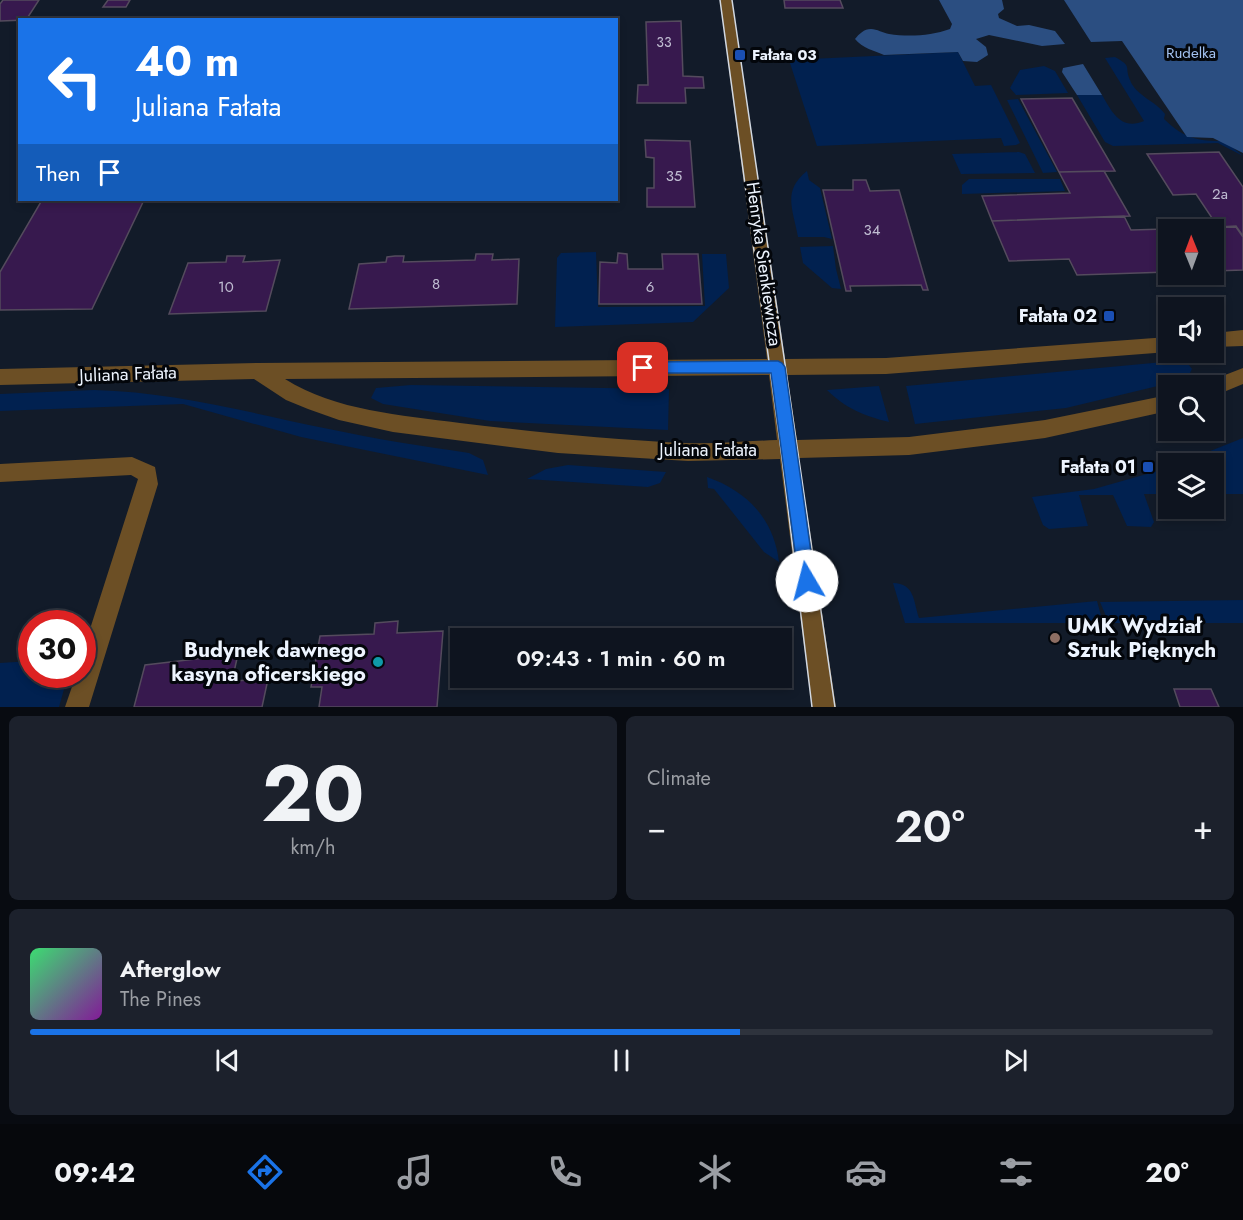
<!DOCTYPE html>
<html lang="en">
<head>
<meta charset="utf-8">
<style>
	:root { --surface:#0e141f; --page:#1c212c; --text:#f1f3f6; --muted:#9b9ea4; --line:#2e333d; --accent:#1a73e8 }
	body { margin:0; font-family:Jost,sans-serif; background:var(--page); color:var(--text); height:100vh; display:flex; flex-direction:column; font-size:22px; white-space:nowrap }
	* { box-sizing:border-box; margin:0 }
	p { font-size:20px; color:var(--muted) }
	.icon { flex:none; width:33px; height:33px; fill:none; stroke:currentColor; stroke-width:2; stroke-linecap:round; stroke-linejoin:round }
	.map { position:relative; height:707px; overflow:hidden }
	.details { display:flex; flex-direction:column; gap:9px; padding:9px; background:#080b11; flex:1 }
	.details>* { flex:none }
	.hud { position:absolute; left:18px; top:18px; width:600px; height:183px; border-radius:0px; box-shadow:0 3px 9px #0003,0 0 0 2px var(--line); background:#1a73e8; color:#fff; overflow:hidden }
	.needle { width:39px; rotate:359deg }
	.buttons { position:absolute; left:1158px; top:219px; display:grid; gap:12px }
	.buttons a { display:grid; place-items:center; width:66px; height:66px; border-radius:0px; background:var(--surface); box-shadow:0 3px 9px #0003,0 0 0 2px var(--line); font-size:30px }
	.speed { position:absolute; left:18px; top:610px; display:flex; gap:12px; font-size:30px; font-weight:700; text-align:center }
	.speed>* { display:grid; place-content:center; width:78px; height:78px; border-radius:50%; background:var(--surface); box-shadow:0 3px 9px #0003,0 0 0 2px var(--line); line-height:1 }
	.speed .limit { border:9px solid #d22; background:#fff; color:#111 }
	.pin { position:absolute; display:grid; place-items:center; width:51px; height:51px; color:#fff; margin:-26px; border-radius:12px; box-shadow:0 3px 9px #0006 }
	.me { position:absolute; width:66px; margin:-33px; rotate:352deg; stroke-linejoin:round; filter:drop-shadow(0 0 4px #0008) }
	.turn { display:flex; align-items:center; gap:21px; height:126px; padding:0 18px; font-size:27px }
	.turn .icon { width:78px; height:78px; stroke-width:2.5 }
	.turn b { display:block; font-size:42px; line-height:51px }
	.then { display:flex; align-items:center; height:57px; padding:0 18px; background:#0003; gap:12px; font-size:22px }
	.big { font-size:45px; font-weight:600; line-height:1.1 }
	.details .widget { flex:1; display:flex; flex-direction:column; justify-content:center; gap:9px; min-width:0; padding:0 21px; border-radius:9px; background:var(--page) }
	.details .dial { align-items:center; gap:0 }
	.dial b { font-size:78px; line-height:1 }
	.song { display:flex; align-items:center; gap:18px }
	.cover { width:72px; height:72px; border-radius:9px; background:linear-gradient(135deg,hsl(140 70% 55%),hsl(290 70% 35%)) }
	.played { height:6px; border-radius:3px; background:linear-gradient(90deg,var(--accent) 60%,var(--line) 60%) }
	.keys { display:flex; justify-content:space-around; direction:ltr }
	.heat { display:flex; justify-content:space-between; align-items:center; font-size:33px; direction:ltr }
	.details .tiles { flex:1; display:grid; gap:9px; grid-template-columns:1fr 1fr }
	.widget:last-child { grid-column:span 2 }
	.trip { position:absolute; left:450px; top:628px; width:342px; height:60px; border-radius:0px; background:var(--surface); box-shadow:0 3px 9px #0003,0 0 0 2px var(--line); font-weight:600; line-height:60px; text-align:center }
	.tab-bar { display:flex; height:96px; justify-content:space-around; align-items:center; background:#06080c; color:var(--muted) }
	.tab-bar .icon { width:42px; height:42px }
	.tab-bar .on { color:var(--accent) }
	.tab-bar b { font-size:27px; color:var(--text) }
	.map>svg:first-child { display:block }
</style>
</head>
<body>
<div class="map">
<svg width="1243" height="707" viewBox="0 0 1243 707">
	<rect width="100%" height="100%" fill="#121b29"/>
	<path fill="#012150" d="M958,52L975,86L991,85L1020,143L1016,145L1004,146L1001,138L817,146L789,60Z
		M1115,57C1133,67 1124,66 1130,80C1136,96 1156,101 1165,114L1164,119C1185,139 1197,141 1225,141L1243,156L1218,143L1113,146L1105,142L1077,95H1102C1112,112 1121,131 1144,121L1105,58Z
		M1044,66L1055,71L1068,93L1016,95L1010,88L1020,70Z
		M1018,99L1057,172L1043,173L1007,100Z
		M1019,152L1025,154L1035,173L961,174L952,154Z
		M807,171L809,180L820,188L832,239L824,237H798C793,209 782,191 807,171Z
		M969,179H1060L1065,191L962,194V185Z
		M833,246L836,269L841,289L832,288L803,263L800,247Z
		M596,252L598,307L705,306L702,254H726L729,288L693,322L555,327L557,258L561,253Z
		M1185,360L1192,369L1187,379L1066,408L915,424L906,386Z
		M411,385L669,389L668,430L490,421L383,404L371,398L376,388Z
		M879,386L889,422C864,416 845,408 827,390Z
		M94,390C175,392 250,413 329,429C375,439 422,446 469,453L483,460L488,475L301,437L183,404L0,411V394Z
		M1243,438V494H1214V464L1180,463Z
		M568,465L666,472L660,483L648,487L527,479L546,469Z
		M1168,468V494H1144L1154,522L1151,527L1127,526L1113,495H1079L1088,526L1049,529L1043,525L1032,497L1094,489Z
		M707,477C747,491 774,519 779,562L764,552L718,494L714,489L708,488Z
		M893,583C915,584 913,600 919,618L1097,601L1103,623H905Z
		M1243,600V623H1109L1100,602Z
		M31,661L32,675H68L59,707H0V663Z"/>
	<path fill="#2b4e81" d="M939,0H1002L1004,9L998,14L999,18L1017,26L1029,25L1055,31L1065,44L1042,46L989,35L976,39L986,47L988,55L977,62L963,61L958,52L884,55C875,51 862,48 855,39C859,34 864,29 871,29C877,29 883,33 889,34C908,37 931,36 950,29L952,24Z
		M1064,0H1243V153L1213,138L1187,137L1122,41L1091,42Z
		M1083,64L1102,95H1077L1062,72L1063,68Z"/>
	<path fill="#37194e" stroke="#544b5d" stroke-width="1.5" d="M3,0H39L26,20L0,21V4Z
		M108,0H130L126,7H103Z
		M784,0H840L843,8H785Z
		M147,18H230L229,20Z
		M681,21L683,76L703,77L704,88H685L686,103H637L638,85H648L646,22Z
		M1072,98L1115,171L1059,172L1021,99Z
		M645,140L690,141L695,207H647V188H654V158L646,157Z
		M1219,152L1243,187V236L1236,226L1218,227L1196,194L1173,195L1147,154Z
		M1104,171L1130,216L992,221L982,196L1070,193L1059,172Z
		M853,180H866L870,191L899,190L928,290H923L921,285L850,286L851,291H846L823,190H853Z
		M42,200H144L92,309L0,310V272Z
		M1124,216L1131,230L1236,227L1243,237V270L1214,271V230H1168V272L1077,275L1069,259L1009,261L992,221Z
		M618,253L627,254L628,269H663L662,254H698L702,304H599L600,262L617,263Z
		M476,254H493L492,260L519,259L517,304L349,309L359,264L386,262L387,257L395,256H404L403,262L475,260Z
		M227,256H245L243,262L280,260L266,311L169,314L188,263L226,262Z
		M398,621L397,633L443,631L437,707H319L322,687H311L320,636L374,634L375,623Z
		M238,654L232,681L268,679L262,707H134L145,665Z
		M1174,689H1211L1219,707H1180Z"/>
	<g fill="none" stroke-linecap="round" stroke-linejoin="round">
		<path fill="#6c4f25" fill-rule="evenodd" d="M720,0H732L785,359L886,358L1168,337V352L886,374L787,375L797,440L909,437L1045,420L1168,395V411L1045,438L909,455L799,458L836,707H812L780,459L688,461L558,453L393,432L339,420L308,409L286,400L254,379L0,385V369L257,363L767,359ZM769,375L777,440C747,441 717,444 686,443C610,440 535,432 460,423C401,415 336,411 285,379Z
			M1243,330V346L1214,347V333Z
			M1243,368V384L1214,396V386H1206L1207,382Z
			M132,457L155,467L158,484L89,707H65L76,675H82V654L138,479L131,475L0,482V464Z"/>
		<path stroke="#d1d8e2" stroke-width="1.5" d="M720,0L781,450L812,707
			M732,0L835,707"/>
	</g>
	<path fill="#1a73e8" stroke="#114b97" stroke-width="1.5" d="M778,361L782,363L785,367L815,581L813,587L807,589L801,587L799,581L771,373H643L638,372L636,368L638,363L643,362Z"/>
	<g fill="#1a4fb4" stroke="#03060b" stroke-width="2">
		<rect x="734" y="49" width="12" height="12" rx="3"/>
		<rect x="1103" y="310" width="12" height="12" rx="3"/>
		<rect x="1142" y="461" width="12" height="12" rx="3"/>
	</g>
	<circle fill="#8d6e63" stroke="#03060b" stroke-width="2" cx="1055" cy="638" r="6"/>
	<circle fill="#0f9aa8" stroke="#03060b" stroke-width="2" cx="378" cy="662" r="6"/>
	<g text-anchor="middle" stroke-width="6" stroke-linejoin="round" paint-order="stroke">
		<g font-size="14" fill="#c0bdd2">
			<text x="664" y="47">33</text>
		</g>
		<g font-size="15" fill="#a3c2f1" stroke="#03060b">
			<text x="1191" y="58">Rudelka</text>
		</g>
		<g font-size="15" font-weight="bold" fill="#edf4fe" stroke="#03060b" text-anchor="start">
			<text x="752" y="60">Fałata 03</text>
		</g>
		<g font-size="15" fill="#c0bdd2">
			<text x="674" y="181">35</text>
			<text x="1220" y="199">2a</text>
			<text x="872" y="235">34</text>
			<text x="436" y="289">8</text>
			<text x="226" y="292">10</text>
			<text x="650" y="292">6</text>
		</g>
		<g font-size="18" fill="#edf4fe" stroke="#03060b">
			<text transform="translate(764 264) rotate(82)" y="6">Henryka Sienkiewicza</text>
			<text transform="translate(128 374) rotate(-2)" y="6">Juliana Fałata</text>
			<text x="708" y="456">Juliana Fałata</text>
		</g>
		<g font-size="18" font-weight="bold" fill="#edf4fe" stroke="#03060b" text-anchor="end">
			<text x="1097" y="322">Fałata 02</text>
			<text x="1136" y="473">Fałata 01</text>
		</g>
		<g font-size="21" font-weight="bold" fill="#edf4fe" stroke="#03060b" text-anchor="start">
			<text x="1067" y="633">UMK Wydział<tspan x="1067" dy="24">Sztuk Pięknych</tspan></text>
			<text x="366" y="657" text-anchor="end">Budynek dawnego<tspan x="366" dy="24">kasyna oficerskiego</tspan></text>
		</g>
	</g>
</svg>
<div class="buttons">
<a><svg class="needle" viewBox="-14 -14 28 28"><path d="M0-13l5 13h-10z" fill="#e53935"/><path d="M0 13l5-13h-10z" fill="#9b9ea4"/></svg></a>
<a><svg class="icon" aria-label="sound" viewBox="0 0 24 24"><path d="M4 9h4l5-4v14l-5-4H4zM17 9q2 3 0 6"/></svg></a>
<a><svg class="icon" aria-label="search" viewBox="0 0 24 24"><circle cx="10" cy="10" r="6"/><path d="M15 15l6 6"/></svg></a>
<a><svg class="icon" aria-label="layers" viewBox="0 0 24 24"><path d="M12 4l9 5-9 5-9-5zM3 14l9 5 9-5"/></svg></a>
</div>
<div class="speed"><div class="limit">30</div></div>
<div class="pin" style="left:643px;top:368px;background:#d93025"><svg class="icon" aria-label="arrive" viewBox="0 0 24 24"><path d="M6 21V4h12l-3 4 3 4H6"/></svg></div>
<svg class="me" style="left:807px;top:581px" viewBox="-20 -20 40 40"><circle r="19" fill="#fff"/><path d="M0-13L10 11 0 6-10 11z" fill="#1a73e8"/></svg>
<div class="trip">09:43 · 1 min · 60 m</div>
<div class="hud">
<div class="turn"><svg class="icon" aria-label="left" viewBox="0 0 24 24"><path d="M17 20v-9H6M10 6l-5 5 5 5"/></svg><div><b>40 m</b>Juliana Fałata</div></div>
<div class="then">Then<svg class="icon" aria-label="arrive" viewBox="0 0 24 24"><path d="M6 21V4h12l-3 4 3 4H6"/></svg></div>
</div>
</div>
<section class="details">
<div class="tiles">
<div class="widget dial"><b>20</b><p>km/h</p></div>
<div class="widget"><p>Climate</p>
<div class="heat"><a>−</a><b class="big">20°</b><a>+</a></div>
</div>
<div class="widget">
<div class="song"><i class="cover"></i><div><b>Afterglow</b><p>The Pines</p></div></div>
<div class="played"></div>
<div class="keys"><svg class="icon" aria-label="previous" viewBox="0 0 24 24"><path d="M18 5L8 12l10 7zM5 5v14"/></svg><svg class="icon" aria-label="pause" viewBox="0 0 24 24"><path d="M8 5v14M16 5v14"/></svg><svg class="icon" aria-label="next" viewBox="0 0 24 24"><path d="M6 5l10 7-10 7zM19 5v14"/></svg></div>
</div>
</div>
</section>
<nav class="tab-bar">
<b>09:42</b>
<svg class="icon on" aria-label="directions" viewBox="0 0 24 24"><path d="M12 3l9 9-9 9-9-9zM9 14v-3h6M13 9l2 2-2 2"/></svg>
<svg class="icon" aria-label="music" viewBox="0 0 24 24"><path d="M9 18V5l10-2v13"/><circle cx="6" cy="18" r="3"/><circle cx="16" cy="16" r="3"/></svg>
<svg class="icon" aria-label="phone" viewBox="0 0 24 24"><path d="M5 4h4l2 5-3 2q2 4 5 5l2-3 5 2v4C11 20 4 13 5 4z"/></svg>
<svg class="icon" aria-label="climate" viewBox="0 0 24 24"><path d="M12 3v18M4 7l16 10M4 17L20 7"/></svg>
<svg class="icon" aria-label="car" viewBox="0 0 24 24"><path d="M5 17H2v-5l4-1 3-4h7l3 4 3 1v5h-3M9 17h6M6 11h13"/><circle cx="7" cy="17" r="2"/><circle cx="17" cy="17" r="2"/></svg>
<svg class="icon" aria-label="filters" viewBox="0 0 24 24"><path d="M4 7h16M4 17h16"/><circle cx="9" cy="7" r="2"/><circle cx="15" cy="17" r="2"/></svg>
<b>20°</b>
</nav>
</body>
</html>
